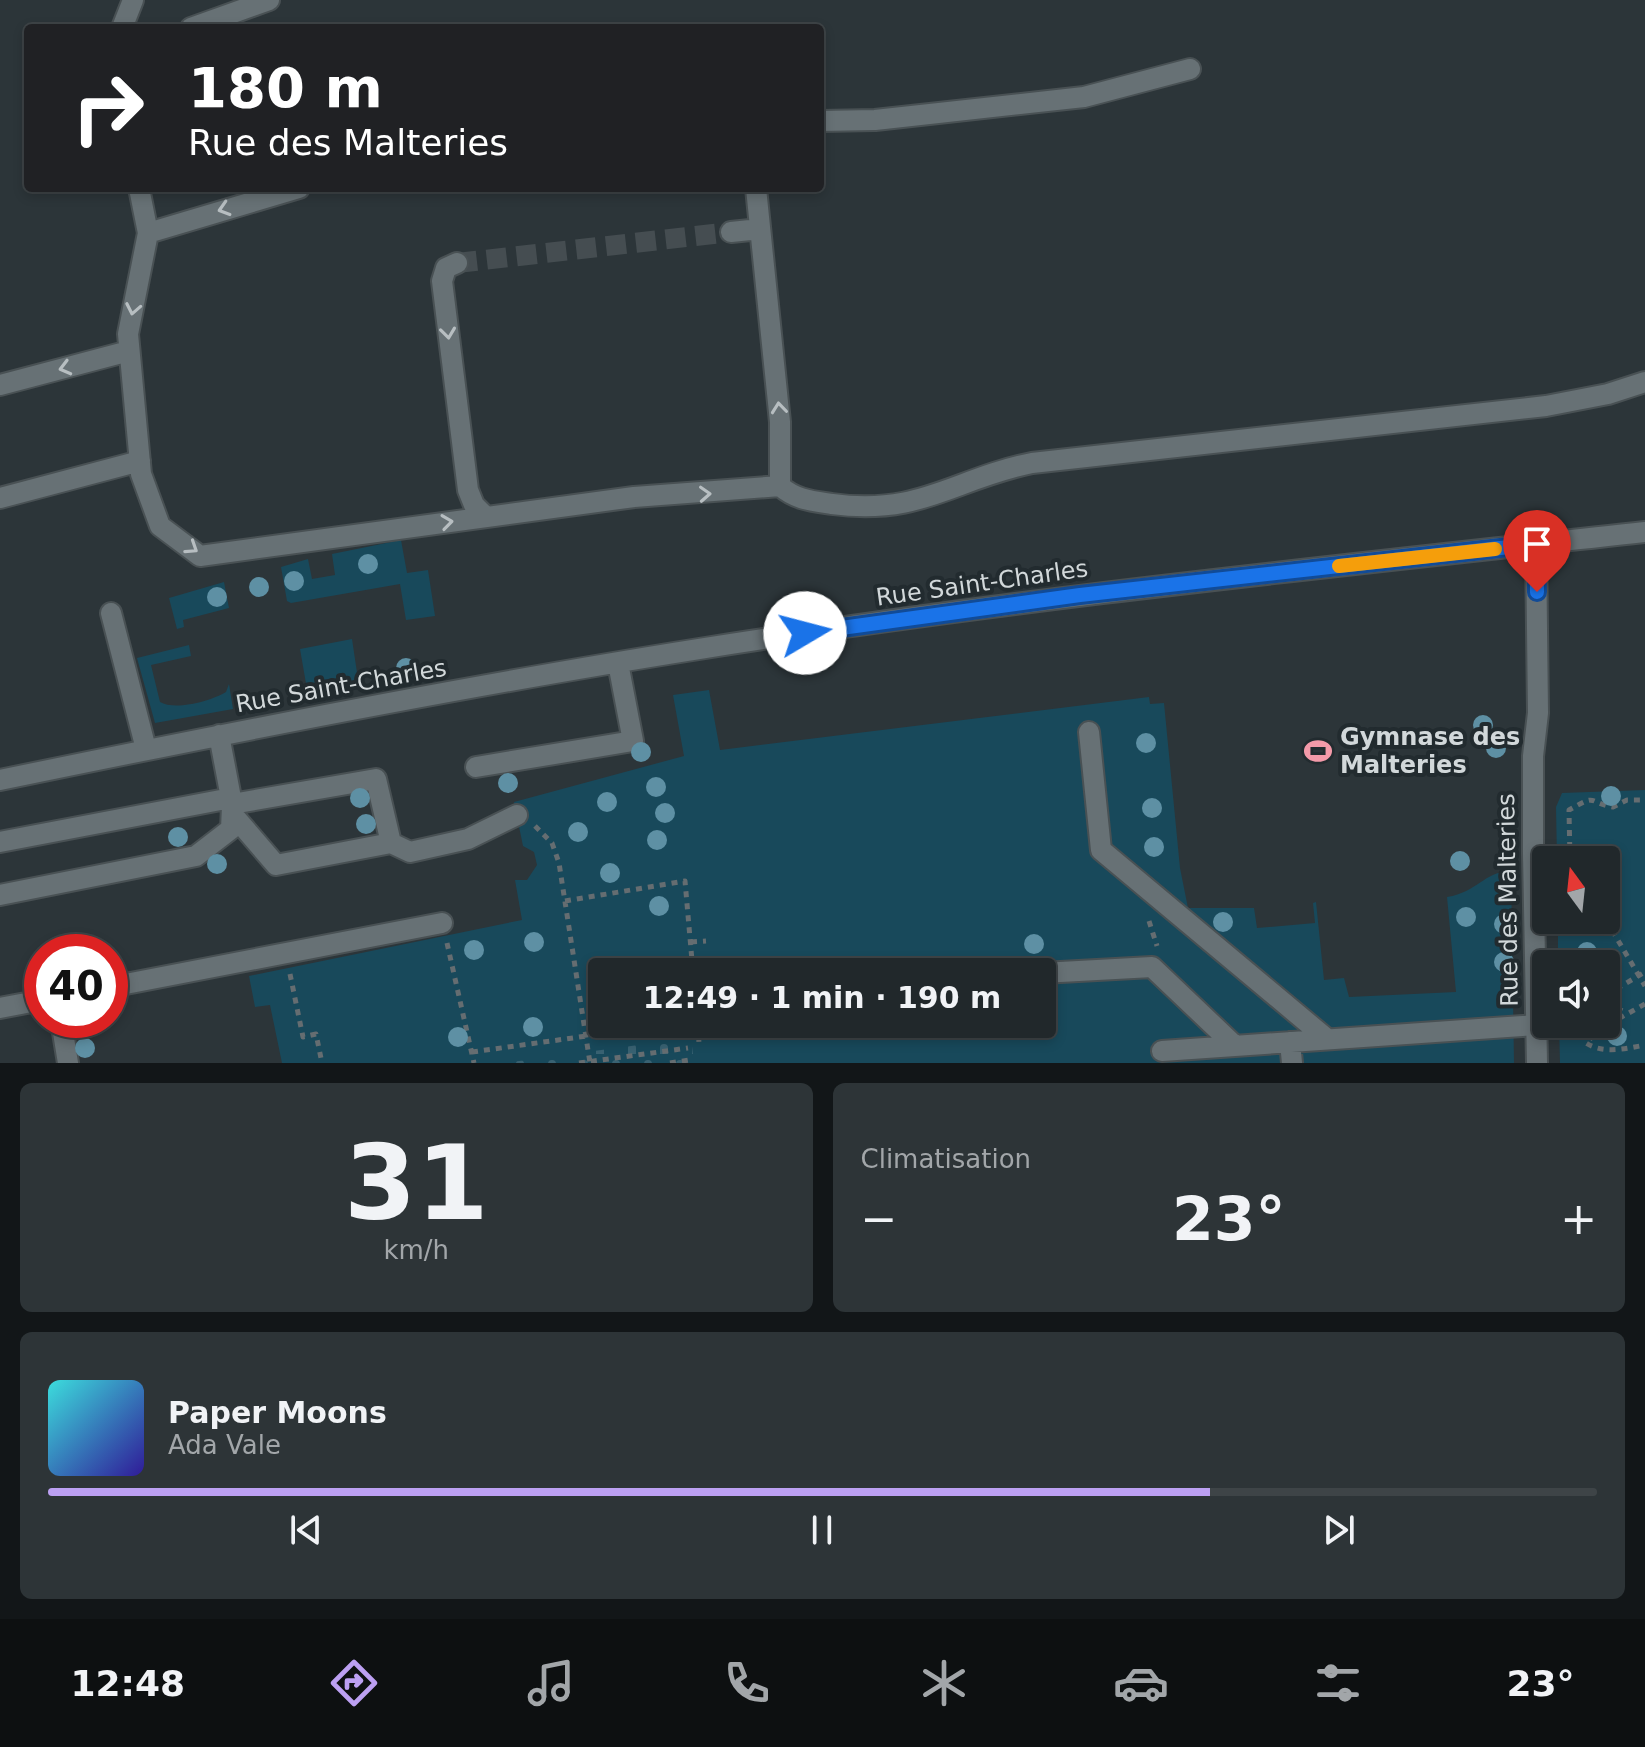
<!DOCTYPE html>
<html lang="fr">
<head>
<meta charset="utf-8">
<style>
	:root { --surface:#21282b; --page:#2d3437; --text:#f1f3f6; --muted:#a2a6a9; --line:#3e4447; --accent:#bca0f2 }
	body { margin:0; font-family:"DejaVu Sans",sans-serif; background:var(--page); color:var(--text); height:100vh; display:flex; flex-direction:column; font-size:30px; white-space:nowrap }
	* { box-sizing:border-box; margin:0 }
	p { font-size:26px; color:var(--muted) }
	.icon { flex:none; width:44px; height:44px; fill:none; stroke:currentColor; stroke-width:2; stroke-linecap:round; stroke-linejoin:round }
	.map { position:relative; height:1063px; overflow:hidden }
	.panel { display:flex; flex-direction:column; gap:20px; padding:20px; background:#121618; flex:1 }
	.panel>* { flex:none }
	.hud { position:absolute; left:24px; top:24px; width:800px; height:168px; border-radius:8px; box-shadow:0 4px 12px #0003,0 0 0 2px var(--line); background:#202124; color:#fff; overflow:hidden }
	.needle { width:52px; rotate:345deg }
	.tools { position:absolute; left:1532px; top:846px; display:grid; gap:16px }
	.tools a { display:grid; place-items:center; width:88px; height:88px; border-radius:8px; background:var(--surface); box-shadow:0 4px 12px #0003,0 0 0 2px var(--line); font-size:40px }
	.speed { position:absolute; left:24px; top:934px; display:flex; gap:16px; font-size:40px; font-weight:700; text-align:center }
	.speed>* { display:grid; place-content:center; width:104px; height:104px; border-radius:50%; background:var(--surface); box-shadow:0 4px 12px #0003,0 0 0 2px var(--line); line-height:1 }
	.speed .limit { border:12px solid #d22; background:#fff; color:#111 }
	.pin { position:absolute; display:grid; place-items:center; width:68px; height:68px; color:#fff; margin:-82px -34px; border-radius:50% 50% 50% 0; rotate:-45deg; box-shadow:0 0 8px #0007 }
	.pin .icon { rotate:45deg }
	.me { position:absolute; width:88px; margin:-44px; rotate:82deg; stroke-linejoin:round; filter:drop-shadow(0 0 6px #0008) }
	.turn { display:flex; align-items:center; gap:28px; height:168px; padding:0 32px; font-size:36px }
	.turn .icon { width:104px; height:104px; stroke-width:2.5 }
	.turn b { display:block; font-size:56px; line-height:68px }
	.big { font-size:60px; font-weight:800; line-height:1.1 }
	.panel .tile { flex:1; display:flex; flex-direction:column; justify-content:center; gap:12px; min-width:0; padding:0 28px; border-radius:12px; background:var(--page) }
	.panel .dial { align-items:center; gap:0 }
	.dial b { font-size:104px; line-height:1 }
	.song { display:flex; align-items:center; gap:24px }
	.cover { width:96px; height:96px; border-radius:12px; background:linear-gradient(135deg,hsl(180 70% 55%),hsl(250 70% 35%)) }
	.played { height:8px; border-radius:4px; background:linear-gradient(90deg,var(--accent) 75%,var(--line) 75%) }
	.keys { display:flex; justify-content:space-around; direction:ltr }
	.heat { display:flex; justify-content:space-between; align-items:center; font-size:44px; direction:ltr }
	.panel .tiles { flex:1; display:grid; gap:20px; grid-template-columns:1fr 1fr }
	.tile:last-child { grid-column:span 2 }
	.trip { position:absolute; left:588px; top:958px; width:468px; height:80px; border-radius:8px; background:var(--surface); box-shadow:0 4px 12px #0003,0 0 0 2px var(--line); font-weight:800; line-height:80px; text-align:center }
	.tab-bar { display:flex; height:128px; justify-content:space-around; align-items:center; background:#0d1011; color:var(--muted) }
	.tab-bar .icon { width:56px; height:56px }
	.tab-bar .selected { color:var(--accent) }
	.tab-bar b { font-size:36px; color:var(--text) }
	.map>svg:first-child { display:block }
</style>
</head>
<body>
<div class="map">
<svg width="1645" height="1063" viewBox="0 0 1645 1063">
	<defs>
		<pattern id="cemetery-stones" width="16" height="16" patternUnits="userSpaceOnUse" patternTransform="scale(2)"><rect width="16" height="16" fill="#18495b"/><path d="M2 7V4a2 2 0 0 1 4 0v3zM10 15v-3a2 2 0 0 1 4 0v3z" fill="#396272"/></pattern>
	</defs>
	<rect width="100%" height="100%" fill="#2c3539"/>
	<path fill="#18495b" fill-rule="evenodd" d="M401,540L407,573L428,570L435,616L406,620L400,584L291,603L287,601L281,567L308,559L312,579L335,575L332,554Z
		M224,582L229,608L183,620L184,627L177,629L169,598Z
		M352,639L359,686L308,695L300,649Z
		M189,645L191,656L151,665L160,702C175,711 211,701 226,692L229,684L233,709L155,723L137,658Z
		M709,690L720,750L1149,697L1150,704L1164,703L1180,868L1188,908H1254L1257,928L1315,923L1313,903L1316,902L1324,980L1344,978L1349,997L1456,992L1447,897C1478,892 1483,872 1511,871L1514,1063H282L270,1005L255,1007L249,976L522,920L515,880H527L537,865L534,852L523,846L514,802L684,756L673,695ZM602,972H1042V1024H602Z
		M1645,790V1063H1560L1559,1024H1606V964H1558V920H1606V860H1557L1556,807L1562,793Z"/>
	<path fill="url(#cemetery-stones)" d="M691,1038L694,1063H505Z"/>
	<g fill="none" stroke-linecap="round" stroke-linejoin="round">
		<path stroke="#454d51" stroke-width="20" stroke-dasharray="20 10" stroke-linecap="butt" d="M457,263L731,232"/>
		<g stroke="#495154" stroke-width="24">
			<path id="minor" d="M122,28L133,0
				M191,28L269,0
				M820,121L875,120L1084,97L1190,69
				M139,188L148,233L128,334L141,474L160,526L200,556L634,497L780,486
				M756,188L780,422V486C796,500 812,501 832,504C921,516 953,479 1032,463L1546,406L1608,394L1645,382
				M731,232L760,229
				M148,233L299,188
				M457,263L446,268L442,281L468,490L474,505L486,517
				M0,385L129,351
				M0,498L140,461
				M1536,544L1538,713L1533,756V854L1537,1063
				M111,613L146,749
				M1089,732L1101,850L1327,1039
				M476,767L633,741L618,663
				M0,780C232,732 465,686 699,649C1013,599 1329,567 1645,532
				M232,804L376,779L391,843L276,865L234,816
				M0,842L231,798L219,735
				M391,843L410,852L468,839L517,815
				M0,895L196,856L231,829L232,806
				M1042,973L1152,967L1234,1045
				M110,987L442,923
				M0,1008L42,1000
				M61,1020L68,1063
				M1290,1042L1292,1063
				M1162,1051L1536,1025"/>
		</g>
		<path stroke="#656d71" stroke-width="5" stroke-dasharray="6 6" stroke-linecap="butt" d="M535,826L552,843L559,863L590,1063
			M1570,860L1569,810C1599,793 1586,802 1613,807L1627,800H1645
			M565,901L685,881L693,972
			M1606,920L1645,986
			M1149,921L1157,946
			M691,942L706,941
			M447,943L474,1063
			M290,974L303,1037L316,1034L322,1063
			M1606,995L1645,972
			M1606,1003L1627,1013
			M1645,1004L1600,1029L1586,1043C1603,1054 1625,1049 1645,1045
			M698,1024L699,1044
			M472,1052L673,1024
			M579,1063L688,1048
			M670,1063L689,1060"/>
		<use href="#minor" stroke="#677175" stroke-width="20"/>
	</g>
	<g fill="#5e90a4">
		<circle cx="368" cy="564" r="10"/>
		<circle cx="294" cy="581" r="10"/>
		<circle cx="259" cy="587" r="10"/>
		<circle cx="217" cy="597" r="10"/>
		<circle cx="406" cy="668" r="10"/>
		<circle cx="1483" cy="725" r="10"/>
		<circle cx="1146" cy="743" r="10"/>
		<circle cx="1496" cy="748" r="10"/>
		<circle cx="641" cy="752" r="10"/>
		<circle cx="508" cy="783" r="10"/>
		<circle cx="656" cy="787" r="10"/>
		<circle cx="1611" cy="796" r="10"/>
		<circle cx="360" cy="798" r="10"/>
		<circle cx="607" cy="802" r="10"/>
		<circle cx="1152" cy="808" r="10"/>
		<circle cx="665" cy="813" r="10"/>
		<circle cx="366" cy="824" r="10"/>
		<circle cx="578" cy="832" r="10"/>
		<circle cx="178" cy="837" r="10"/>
		<circle cx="657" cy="840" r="10"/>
		<circle cx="1154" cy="847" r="10"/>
		<circle cx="1460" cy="861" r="10"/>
		<circle cx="217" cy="864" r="10"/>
		<circle cx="610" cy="873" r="10"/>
		<circle cx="659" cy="906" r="10"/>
		<circle cx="1466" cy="917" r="10"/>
		<circle cx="1223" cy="922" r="10"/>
		<circle cx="1504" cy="924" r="10"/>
		<circle cx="534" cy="942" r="10"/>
		<circle cx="1034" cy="944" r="10"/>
		<circle cx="474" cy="950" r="10"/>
		<circle cx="1587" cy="952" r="10"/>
		<circle cx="1504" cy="962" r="10"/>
		<circle cx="533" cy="1027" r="10"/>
		<circle cx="1617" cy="1036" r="10"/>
		<circle cx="458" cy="1037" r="10"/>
		<circle cx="85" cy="1048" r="10"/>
	</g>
	<defs><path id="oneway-chevron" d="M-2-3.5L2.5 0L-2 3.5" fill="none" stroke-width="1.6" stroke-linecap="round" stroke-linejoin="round" transform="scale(2)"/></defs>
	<g stroke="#b7bec1">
		<use href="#oneway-chevron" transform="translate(224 209) rotate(163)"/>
		<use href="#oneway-chevron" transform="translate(133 309) rotate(101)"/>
		<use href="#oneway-chevron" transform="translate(448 333) rotate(83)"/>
		<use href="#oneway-chevron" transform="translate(65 368) rotate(165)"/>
		<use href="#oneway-chevron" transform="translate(779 408) rotate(-96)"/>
		<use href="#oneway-chevron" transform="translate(705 494) rotate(-3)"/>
		<use href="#oneway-chevron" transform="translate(447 522) rotate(-8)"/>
		<use href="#oneway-chevron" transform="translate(192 548) rotate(33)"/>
	</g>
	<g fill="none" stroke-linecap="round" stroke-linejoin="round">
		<g stroke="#114b97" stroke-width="20">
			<path id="route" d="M805,633L1080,595L1536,544L1537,592"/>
		</g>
		<use href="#route" stroke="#1a73e8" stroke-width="14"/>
		<path stroke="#f59e0b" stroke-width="14" d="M1339,566L1495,549"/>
	</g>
	<defs>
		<g id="stadium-bare" transform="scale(2.16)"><path d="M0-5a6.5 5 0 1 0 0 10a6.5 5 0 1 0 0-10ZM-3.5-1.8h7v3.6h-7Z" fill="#f39aa9" stroke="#222b2f" stroke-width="2.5" paint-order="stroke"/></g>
	</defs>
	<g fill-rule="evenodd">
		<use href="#stadium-bare" x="1318" y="751"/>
	</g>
	<g text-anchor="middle" stroke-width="8" stroke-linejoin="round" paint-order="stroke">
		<g font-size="24" fill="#d2d8da" stroke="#222b2f">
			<text transform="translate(982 583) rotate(-8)" y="8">Rue Saint-Charles</text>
			<text transform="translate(341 686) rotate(-10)" y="8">Rue Saint-Charles</text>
			<text transform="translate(1508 900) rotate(-91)" y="8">Rue des Malteries</text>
		</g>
		<g font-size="24" font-weight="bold" fill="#d2d8da" stroke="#222b2f" text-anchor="start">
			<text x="1340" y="745">Gymnase des<tspan x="1340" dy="28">Malteries</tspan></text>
		</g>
	</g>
</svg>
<div class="tools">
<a><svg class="needle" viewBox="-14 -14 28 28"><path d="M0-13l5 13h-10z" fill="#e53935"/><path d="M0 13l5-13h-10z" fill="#a2a6a9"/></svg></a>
<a><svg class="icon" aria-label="sound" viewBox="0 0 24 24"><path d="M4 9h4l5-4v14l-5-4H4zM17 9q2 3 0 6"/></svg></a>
</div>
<div class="speed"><div class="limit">40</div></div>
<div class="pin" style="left:1537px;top:592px;background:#d93025"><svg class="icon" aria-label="arrive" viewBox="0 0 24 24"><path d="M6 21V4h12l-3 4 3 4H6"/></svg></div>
<svg class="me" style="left:805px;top:633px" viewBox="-20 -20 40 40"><circle r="19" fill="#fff"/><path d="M0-13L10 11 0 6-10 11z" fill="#1a73e8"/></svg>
<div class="trip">12:49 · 1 min · 190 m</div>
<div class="hud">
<div class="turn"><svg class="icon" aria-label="right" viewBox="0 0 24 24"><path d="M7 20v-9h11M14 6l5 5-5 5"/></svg><div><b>180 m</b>Rue des Malteries</div></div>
</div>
</div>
<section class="panel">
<div class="tiles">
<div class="tile dial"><b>31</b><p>km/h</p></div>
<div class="tile"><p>Climatisation</p>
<div class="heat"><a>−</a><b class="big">23°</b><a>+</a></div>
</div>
<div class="tile">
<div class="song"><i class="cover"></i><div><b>Paper Moons</b><p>Ada Vale</p></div></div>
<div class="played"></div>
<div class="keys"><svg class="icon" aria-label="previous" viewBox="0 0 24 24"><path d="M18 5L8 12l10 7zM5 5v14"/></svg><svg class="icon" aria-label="pause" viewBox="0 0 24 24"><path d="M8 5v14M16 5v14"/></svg><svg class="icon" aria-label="next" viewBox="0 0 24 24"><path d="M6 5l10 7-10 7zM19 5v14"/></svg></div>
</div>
</div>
</section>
<nav class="tab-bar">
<b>12:48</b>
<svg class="icon selected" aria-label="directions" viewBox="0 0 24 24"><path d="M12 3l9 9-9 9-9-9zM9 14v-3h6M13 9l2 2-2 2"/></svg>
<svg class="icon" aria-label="music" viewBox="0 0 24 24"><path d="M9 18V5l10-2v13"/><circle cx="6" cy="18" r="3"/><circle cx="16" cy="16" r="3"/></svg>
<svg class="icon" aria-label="phone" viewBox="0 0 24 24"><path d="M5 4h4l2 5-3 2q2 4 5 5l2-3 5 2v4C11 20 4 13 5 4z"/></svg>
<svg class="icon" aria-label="climate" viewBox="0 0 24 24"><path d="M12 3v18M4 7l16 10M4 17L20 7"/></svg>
<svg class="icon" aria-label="car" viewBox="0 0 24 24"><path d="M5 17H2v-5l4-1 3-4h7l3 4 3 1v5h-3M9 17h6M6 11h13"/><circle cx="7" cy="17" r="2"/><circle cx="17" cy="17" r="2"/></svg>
<svg class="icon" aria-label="filters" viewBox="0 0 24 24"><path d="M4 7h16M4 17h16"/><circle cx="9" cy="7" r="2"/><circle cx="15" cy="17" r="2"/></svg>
<b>23°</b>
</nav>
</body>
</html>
